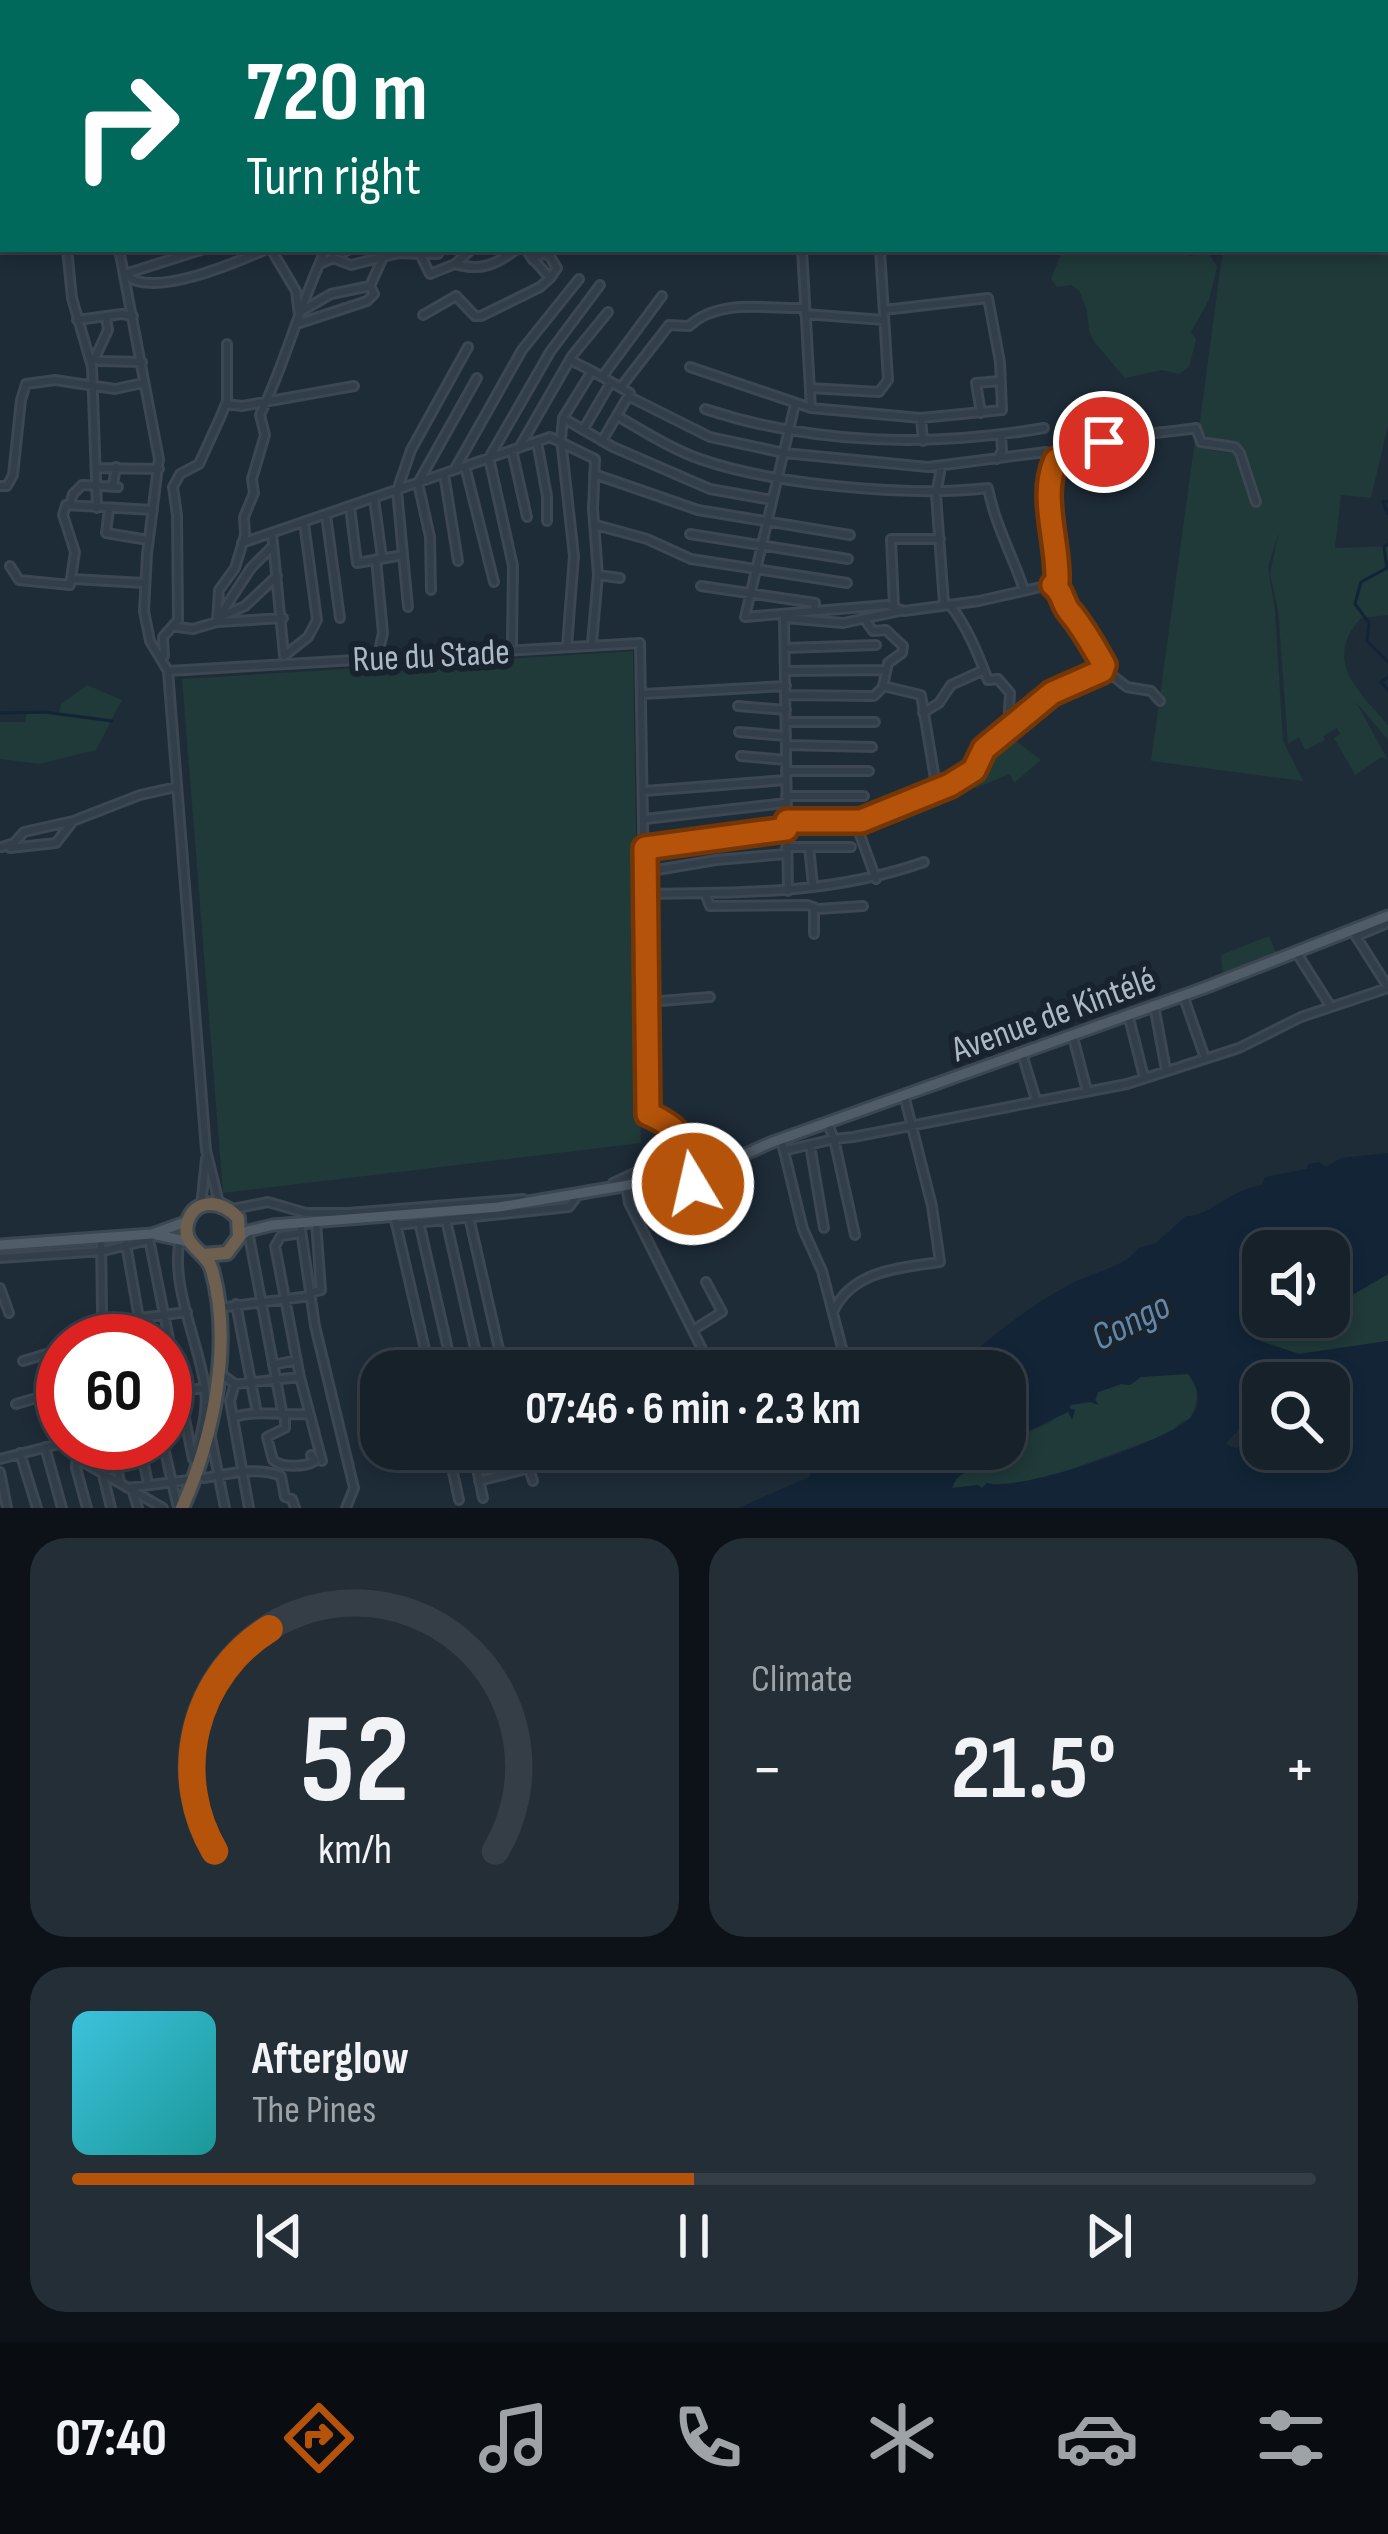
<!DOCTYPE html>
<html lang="en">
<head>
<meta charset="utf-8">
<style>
	:root { --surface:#16212a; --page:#232e36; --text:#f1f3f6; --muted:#9ea3a8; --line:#353e47; --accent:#b45309 }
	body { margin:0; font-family:"Sofia Sans Condensed",sans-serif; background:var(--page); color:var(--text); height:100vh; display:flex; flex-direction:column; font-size:45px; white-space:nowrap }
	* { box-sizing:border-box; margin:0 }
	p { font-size:39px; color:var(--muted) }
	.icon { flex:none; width:66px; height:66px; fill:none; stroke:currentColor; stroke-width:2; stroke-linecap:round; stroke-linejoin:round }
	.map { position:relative; height:1508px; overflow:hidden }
	.details { display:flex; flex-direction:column; gap:30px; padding:30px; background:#0c1217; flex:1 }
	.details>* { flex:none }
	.guide { position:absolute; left:0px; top:0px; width:1389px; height:252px; box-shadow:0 6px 18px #0003,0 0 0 3px var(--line); background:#00695c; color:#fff; overflow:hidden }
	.tools { position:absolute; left:1242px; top:1230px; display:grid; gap:24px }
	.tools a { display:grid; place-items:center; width:108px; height:108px; border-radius:24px; background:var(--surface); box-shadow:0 6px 18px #0003,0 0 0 3px var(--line); font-size:60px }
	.speed { position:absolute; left:36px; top:1314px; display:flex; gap:24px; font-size:60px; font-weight:700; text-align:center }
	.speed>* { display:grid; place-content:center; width:156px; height:156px; border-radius:50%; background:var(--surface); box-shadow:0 6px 18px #0003,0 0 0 3px var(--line); line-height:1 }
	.speed .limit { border:18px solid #d22; background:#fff; color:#111 }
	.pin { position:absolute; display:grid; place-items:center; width:102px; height:102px; color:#fff; margin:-51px; border:6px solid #fff; border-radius:50%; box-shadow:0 3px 12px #0007 }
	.me { position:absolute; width:132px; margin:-66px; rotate:351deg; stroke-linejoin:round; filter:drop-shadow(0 0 9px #0008) }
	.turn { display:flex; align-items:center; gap:42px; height:252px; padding:0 48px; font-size:54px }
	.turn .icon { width:156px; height:156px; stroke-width:2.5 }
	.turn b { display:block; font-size:84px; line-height:102px }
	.big { font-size:90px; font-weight:700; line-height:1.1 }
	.details .card { flex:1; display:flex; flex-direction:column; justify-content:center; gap:18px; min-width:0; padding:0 42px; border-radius:36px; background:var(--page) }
	.details .dial { align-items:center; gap:0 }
	.dial svg { height:312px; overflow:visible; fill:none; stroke:var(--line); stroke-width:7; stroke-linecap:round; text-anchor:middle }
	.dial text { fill:var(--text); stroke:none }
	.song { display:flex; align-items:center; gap:36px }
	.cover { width:144px; height:144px; border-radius:18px; background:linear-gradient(135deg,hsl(190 70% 55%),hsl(180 70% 35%)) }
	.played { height:12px; border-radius:6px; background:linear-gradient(90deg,var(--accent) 50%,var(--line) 50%) }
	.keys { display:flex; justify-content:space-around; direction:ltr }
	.heat { display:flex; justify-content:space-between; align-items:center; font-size:66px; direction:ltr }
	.details .tiles { flex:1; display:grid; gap:30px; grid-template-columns:1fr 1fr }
	.card:last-child { grid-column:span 2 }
	.trip { position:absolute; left:360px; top:1350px; width:666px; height:120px; border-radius:36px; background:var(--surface); box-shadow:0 6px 18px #0003,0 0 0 3px var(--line); font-weight:700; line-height:120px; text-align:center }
	.dock { display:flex; height:192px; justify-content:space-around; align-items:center; background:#090d11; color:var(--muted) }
	.dock .icon { width:84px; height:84px }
	.dock .selected { color:var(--accent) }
	.dock b { font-size:54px; color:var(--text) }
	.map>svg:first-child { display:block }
</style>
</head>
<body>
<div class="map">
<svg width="1388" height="1508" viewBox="0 0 1388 1508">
	<rect width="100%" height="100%" fill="#1e2c38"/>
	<path fill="#203939" d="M1388,214V426L1371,498L1341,495L1335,548L1388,546V615L1361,618C1322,661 1359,691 1388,725V740L1356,702L1388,760L1382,757L1355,775L1334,738L1340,734L1337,728L1323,736L1325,740L1305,750L1299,737L1288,744L1278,610L1270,574L1279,532L1268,567L1275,610L1283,741L1303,781L1151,761L1195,440L1210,450L1238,454L1252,504L1258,506L1260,501L1251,467L1239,445L1207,442L1199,428L1223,249H1386Z
		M1063,249H1188L1190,256L1208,252L1217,267L1209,300L1191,332L1196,339L1189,367L1179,374L1162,370L1125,378L1095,343L1089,331L1087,311L1079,290L1071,285L1057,287L1051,279Z
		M633,651L641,1143L223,1193L182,679Z
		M87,685L122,700L96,750L39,764L0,759V722H25L27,713L59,714L61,704Z
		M1016,741L1041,760L1014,783L1010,774L976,788L967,777Z
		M1269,936L1277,956L1223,975L1221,955Z
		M1388,1274V1341L1299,1354L1260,1341L1276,1327L1296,1318L1300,1324L1304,1317H1329V1302L1347,1298Z
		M1169,1372L1188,1374C1201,1391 1198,1400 1190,1419L1181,1422L1170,1433L1047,1478L981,1488L977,1485L951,1488C959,1473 988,1449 1005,1449V1442L1049,1423L1071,1404L1095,1401L1098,1392L1122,1384L1130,1385L1141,1377Z"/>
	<path fill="#122436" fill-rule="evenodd" d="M1388,1153V1274L1347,1298L1329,1302V1251H1263V1317H1304L1301,1324L1295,1318L1276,1327L1260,1341L1299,1354L1388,1341V1508H738L809,1477L810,1474C830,1467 842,1454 863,1449H995L957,1478L952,1488L978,1485L982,1488L987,1483C1019,1493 1171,1440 1191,1417C1203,1403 1198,1386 1188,1374L1141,1377L1130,1385L1121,1384L1098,1392L1095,1400L1099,1405L1090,1402L1071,1405L1069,1408L1075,1410L1072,1420L1068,1412L1005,1442V1371H957L959,1365C992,1336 1027,1308 1067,1286C1091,1272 1122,1269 1139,1248L1156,1243L1186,1216C1209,1217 1233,1188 1262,1185L1265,1177L1307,1169L1308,1164L1319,1162L1326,1167L1341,1158ZM1263,1383H1329V1449H1263V1441L1235,1448L1225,1444L1251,1417L1263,1416Z"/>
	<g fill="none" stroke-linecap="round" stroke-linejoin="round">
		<path stroke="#122436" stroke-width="3" d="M1324,3L1325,0
			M0,158L3,157
			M1386,184L1388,185
			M1386,230L1388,228
			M1388,501L1383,502L1388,514
			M1388,544L1384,547L1387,568L1361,582L1355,604L1369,623L1367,641L1388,662
			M1388,677L1381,682L1388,690
			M0,713L44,712L112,721"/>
		<g stroke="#3c4752" stroke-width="12">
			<path id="minor" d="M193,0L195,3
				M395,0L396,3
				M417,0L418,3
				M749,0L750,3
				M783,0V3
				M95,3L96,0
				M139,3L151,0
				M226,3L236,0
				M410,3L411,0
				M1193,3V0
				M1238,3V0
				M1383,3L1387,0
				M0,13L3,20
				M0,44L3,43
				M0,119H3
				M67,249L72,298L92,367L97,508
				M119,249L159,459L147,554L144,611L150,641L168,671L206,1150L219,1203
				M271,249L296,291L300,323L367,301L374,294L370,286
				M472,249L455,264C481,272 497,264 517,249
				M526,249L533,260L541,254L549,255L557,268L550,278L534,260
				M802,249L811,408
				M342,253L350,249
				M438,254H420L430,274L455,264
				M320,264L333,258L351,265L399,253L420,254
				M125,274L204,249
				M127,276C155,298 237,262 267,249
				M300,312L331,294L370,286L384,255
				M805,314L884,320
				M423,315L456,296L475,316H481L540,287L550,278
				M77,320L122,314L133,316
				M94,360L108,330L106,316
				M570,360L592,371
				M99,361L142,362
				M690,367L811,408L921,418L1002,410L1000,362L988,298L884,310
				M602,377L662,296
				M621,387L669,325L689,326C719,298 766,309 805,308
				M810,388L879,392L888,380L880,249
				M628,396L710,437L784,453L928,467L1046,452L1047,460H1054
				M226,404L242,406L354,386
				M795,404L745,617L887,605L904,611L979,601L1054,584L1058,570L1051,524L1052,467C1074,437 1160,434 1196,428L1201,442L1235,447L1240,453L1256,502
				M705,409C814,445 933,447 1044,428
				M981,413L976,383L1000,381
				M617,416C644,431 671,449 700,459C774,485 911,497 988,488C995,525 1013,556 1024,590
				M563,418L613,447L710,489L772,500
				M921,418L923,441
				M583,430L611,382
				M537,442L547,496V521
				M519,448L572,356L608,312
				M512,450L527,517
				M997,459L1002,451L1001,435
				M465,466L494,582
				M456,467L522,350L579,279
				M941,467L936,495L944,603
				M96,468L159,469
				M444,474L458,561
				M594,474L698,510L850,535
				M0,486H7L13,475L21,400L26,384L55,380L115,389L143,383
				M374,499L382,557
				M70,504L73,494L82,485L118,487L113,485L116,467
				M350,507L357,563L403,555
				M109,509L106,533L148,540
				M326,515L340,618
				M596,525L647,539L691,559L847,583
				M272,533L284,655
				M690,534L848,559
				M242,543L550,437L595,459L593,509L598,575L592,643
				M376,559L383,633L378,655
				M10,566L19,580L70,585L75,552L63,515L66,505L153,510
				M598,575L620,578
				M73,579L144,583
				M701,586L815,603L814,611
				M431,590L430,537L418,483L477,378
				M950,605C967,626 978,654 988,680L998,679L1010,693L1008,730
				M894,606L891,539H940
				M408,607L397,491L411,450L468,347
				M784,614L788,891
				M219,617L251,568L272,547
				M217,618L245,606L277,576
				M785,618L843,623L900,611
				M866,621L873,631L886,630L903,646L902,653L888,663L883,686L921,695L937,791
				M217,622L283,618
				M177,627L193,629L217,622L219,590L235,568L245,535L244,517L254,493L252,479L265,435L260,415C286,362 300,303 326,249
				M512,643L513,566L489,458L550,352L600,285
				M567,646L574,556L561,439L563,418L592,371L630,393L602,441
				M785,648L876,645
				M164,656L163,637L178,620L177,515L173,487L180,474L199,464L220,418L227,401V344
				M284,656L308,637L317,620L304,523
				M1104,669L1127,687L1151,691L1160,701
				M168,671L640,643L648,1115L677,1129L692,1154
				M785,671L884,670
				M643,694L786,686
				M786,695L874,696L884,686
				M738,706L786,710
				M923,713L939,703L951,685L984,670
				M786,722H875
				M739,732L786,736
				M786,745L872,747
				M741,756L786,760
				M786,771H869
				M644,791L786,780
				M786,796H864
				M645,819L786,803
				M786,821H864L950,785L974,770L984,749L1052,693L1101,671L1104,665C1093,646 1083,627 1069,611C1061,601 1063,593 1053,585
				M855,821L876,879
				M2,847L14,843L24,832L73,821L140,795L176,787
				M786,847H851
				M809,847L813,885
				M10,848L56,843L73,821
				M645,848L786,829
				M645,872L716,860L786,854
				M705,893L710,906L808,905L818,909L863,906
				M646,894C740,893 834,894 924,862
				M1352,930L1388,987
				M814,934V907
				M1357,936L1388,923
				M1296,952L1331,1007
				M1183,995L1205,1058
				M648,1002L710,997
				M1154,1005L1166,1070
				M1128,1014L1144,1077
				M1073,1037L1087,1091
				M1023,1057L1036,1100
				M827,1122L834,1139L853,1137L1127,1084L1239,1048L1301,1017L1388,988
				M781,1139L803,1229L822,1271L848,1371
				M810,1145L824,1228
				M787,1150L834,1139L855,1235
				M613,1183L658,1162L682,1160
				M626,1186L629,1203L713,1371
				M201,1206L206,1159
				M233,1209L268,1202L306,1213H348L523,1199
				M394,1215L430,1371
				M469,1217L504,1371
				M446,1220L480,1371
				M419,1222L453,1371
				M300,1223L315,1326L354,1488L346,1508
				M396,1225L569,1207L578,1195
				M248,1231L283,1416
				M301,1233L281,1236L275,1246L300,1377L322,1461
				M148,1234L193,1459
				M180,1239C170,1286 199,1342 205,1388C208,1410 201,1434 196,1454
				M126,1244L143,1341
				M0,1258L103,1251L149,1240
				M0,1288L9,1313
				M310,1293L321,1290L316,1222
				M236,1304L257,1413
				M226,1307L310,1296
				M833,1312C852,1270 900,1268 940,1262L932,1206L904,1095
				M114,1322L119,1341
				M101,1323L187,1312
				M693,1330L722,1312L706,1282
				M98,1341L102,1312L101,1237
				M44,1356L55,1393
				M23,1361L63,1349
				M273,1365L297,1360
				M221,1374L235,1384L300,1377
				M235,1384L230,1401L249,1508
				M165,1393L205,1388
				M16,1404L63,1390
				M285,1416V1428L267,1437L273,1460C282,1468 305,1467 315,1461L311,1455
				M234,1418C249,1409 287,1416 309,1414
				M211,1438L225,1508
				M78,1443L76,1468L87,1508
				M113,1443L120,1482
				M140,1443L148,1484
				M163,1443L177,1504
				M45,1447L62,1508
				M448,1449L459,1500
				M473,1449L483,1498
				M499,1449L504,1475
				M523,1449L533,1481
				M20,1453L37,1508
				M76,1458L163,1508
				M0,1459L63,1443
				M102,1471L111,1508
				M0,1472L7,1508
				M204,1478C230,1474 256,1466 281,1476L285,1497L292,1499L295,1508
				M479,1481L545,1464L554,1466L580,1449
				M128,1488L188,1480
				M133,1492L138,1508"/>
		</g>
		<g stroke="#3c4752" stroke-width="15">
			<path id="major" d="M678 1169a15 15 0 1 1 30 0a15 15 0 1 1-30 0Z
				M708,1171L770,1143L1204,988L1388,916
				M157,1235L190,1242
				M239,1237L248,1231L273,1225L499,1207L652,1181L683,1180
				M0,1245L152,1234L188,1221"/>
		</g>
		<g stroke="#3d4953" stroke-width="18">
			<path id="highway" d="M182,1508C213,1438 233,1345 212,1270C207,1251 182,1247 187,1224C194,1196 224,1201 238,1218L239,1237L227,1253L204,1255"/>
		</g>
		<use href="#minor" stroke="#323e49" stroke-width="6"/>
		<use href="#major" stroke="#505d69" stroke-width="9"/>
		<use href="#highway" stroke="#6f5f4e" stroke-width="12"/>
	</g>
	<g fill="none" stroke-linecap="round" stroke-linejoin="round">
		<g stroke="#753606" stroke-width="30">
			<path id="route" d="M693,1184L707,1176L706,1161C680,1143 684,1129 648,1114L645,848L786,829L787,821H861L950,785L974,770L984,749L1052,693L1102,671L1104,665C1093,646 1083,627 1069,611C1061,601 1064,593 1053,585L1057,582C1059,544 1039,496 1056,460L1104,442"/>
		</g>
		<use href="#route" stroke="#b45309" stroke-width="21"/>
	</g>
	<g text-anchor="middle" stroke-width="12" stroke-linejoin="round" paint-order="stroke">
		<g font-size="36" fill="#acb9c6" stroke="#18232d">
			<text transform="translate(431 654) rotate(-3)" y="13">Rue du Stade</text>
			<text transform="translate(1053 1013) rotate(-20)" y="13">Avenue de Kintélé</text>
		</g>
		<g font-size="39" font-style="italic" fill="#6287a8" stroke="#18232d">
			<text transform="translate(1130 1320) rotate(-27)" y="14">Congo</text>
		</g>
	</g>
</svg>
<div class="tools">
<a><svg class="icon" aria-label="sound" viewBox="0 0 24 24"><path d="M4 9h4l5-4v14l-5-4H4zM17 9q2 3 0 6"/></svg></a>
<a><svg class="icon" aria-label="search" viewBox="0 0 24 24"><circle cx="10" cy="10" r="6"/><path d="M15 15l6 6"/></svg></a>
</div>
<div class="speed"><div class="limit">60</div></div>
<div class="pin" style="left:1104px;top:442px;background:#d93025"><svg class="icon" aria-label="arrive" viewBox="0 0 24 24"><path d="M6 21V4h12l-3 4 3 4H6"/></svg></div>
<svg class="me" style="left:693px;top:1184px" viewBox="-20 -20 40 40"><circle r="17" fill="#b45309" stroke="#fff" stroke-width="3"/><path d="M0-11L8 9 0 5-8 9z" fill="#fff"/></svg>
<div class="trip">07:46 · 6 min · 2.3 km</div>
<div class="guide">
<div class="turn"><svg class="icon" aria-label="right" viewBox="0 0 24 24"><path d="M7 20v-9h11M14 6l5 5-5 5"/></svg><div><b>720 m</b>Turn right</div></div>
</div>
</div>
<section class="details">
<div class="tiles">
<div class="card dial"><svg viewBox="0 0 100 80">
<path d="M14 69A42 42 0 1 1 86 69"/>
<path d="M14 69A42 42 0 0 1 28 12" stroke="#b45309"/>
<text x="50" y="56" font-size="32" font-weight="700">52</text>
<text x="50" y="72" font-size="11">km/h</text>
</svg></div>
<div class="card"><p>Climate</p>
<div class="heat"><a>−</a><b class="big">21.5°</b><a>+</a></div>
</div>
<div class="card">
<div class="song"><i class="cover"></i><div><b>Afterglow</b><p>The Pines</p></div></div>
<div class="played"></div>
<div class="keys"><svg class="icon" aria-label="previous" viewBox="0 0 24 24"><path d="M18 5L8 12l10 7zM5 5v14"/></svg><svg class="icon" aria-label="pause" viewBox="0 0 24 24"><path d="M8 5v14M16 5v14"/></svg><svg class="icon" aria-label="next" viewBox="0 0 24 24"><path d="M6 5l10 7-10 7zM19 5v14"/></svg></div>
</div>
</div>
</section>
<nav class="dock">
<b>07:40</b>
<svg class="icon selected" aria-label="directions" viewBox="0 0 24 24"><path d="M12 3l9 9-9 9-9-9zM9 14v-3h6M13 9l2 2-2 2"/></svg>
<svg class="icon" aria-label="music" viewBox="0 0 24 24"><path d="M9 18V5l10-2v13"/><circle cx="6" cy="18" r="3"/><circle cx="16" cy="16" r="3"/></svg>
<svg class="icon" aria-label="phone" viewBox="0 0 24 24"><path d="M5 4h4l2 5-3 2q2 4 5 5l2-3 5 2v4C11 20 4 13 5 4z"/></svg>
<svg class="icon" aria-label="climate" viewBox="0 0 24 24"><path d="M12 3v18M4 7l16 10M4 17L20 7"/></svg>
<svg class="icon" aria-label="car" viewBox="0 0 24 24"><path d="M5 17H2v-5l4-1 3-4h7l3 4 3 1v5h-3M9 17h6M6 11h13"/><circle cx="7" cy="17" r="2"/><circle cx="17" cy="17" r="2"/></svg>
<svg class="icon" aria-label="filters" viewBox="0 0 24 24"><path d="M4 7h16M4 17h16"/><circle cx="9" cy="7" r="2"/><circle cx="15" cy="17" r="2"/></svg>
</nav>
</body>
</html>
